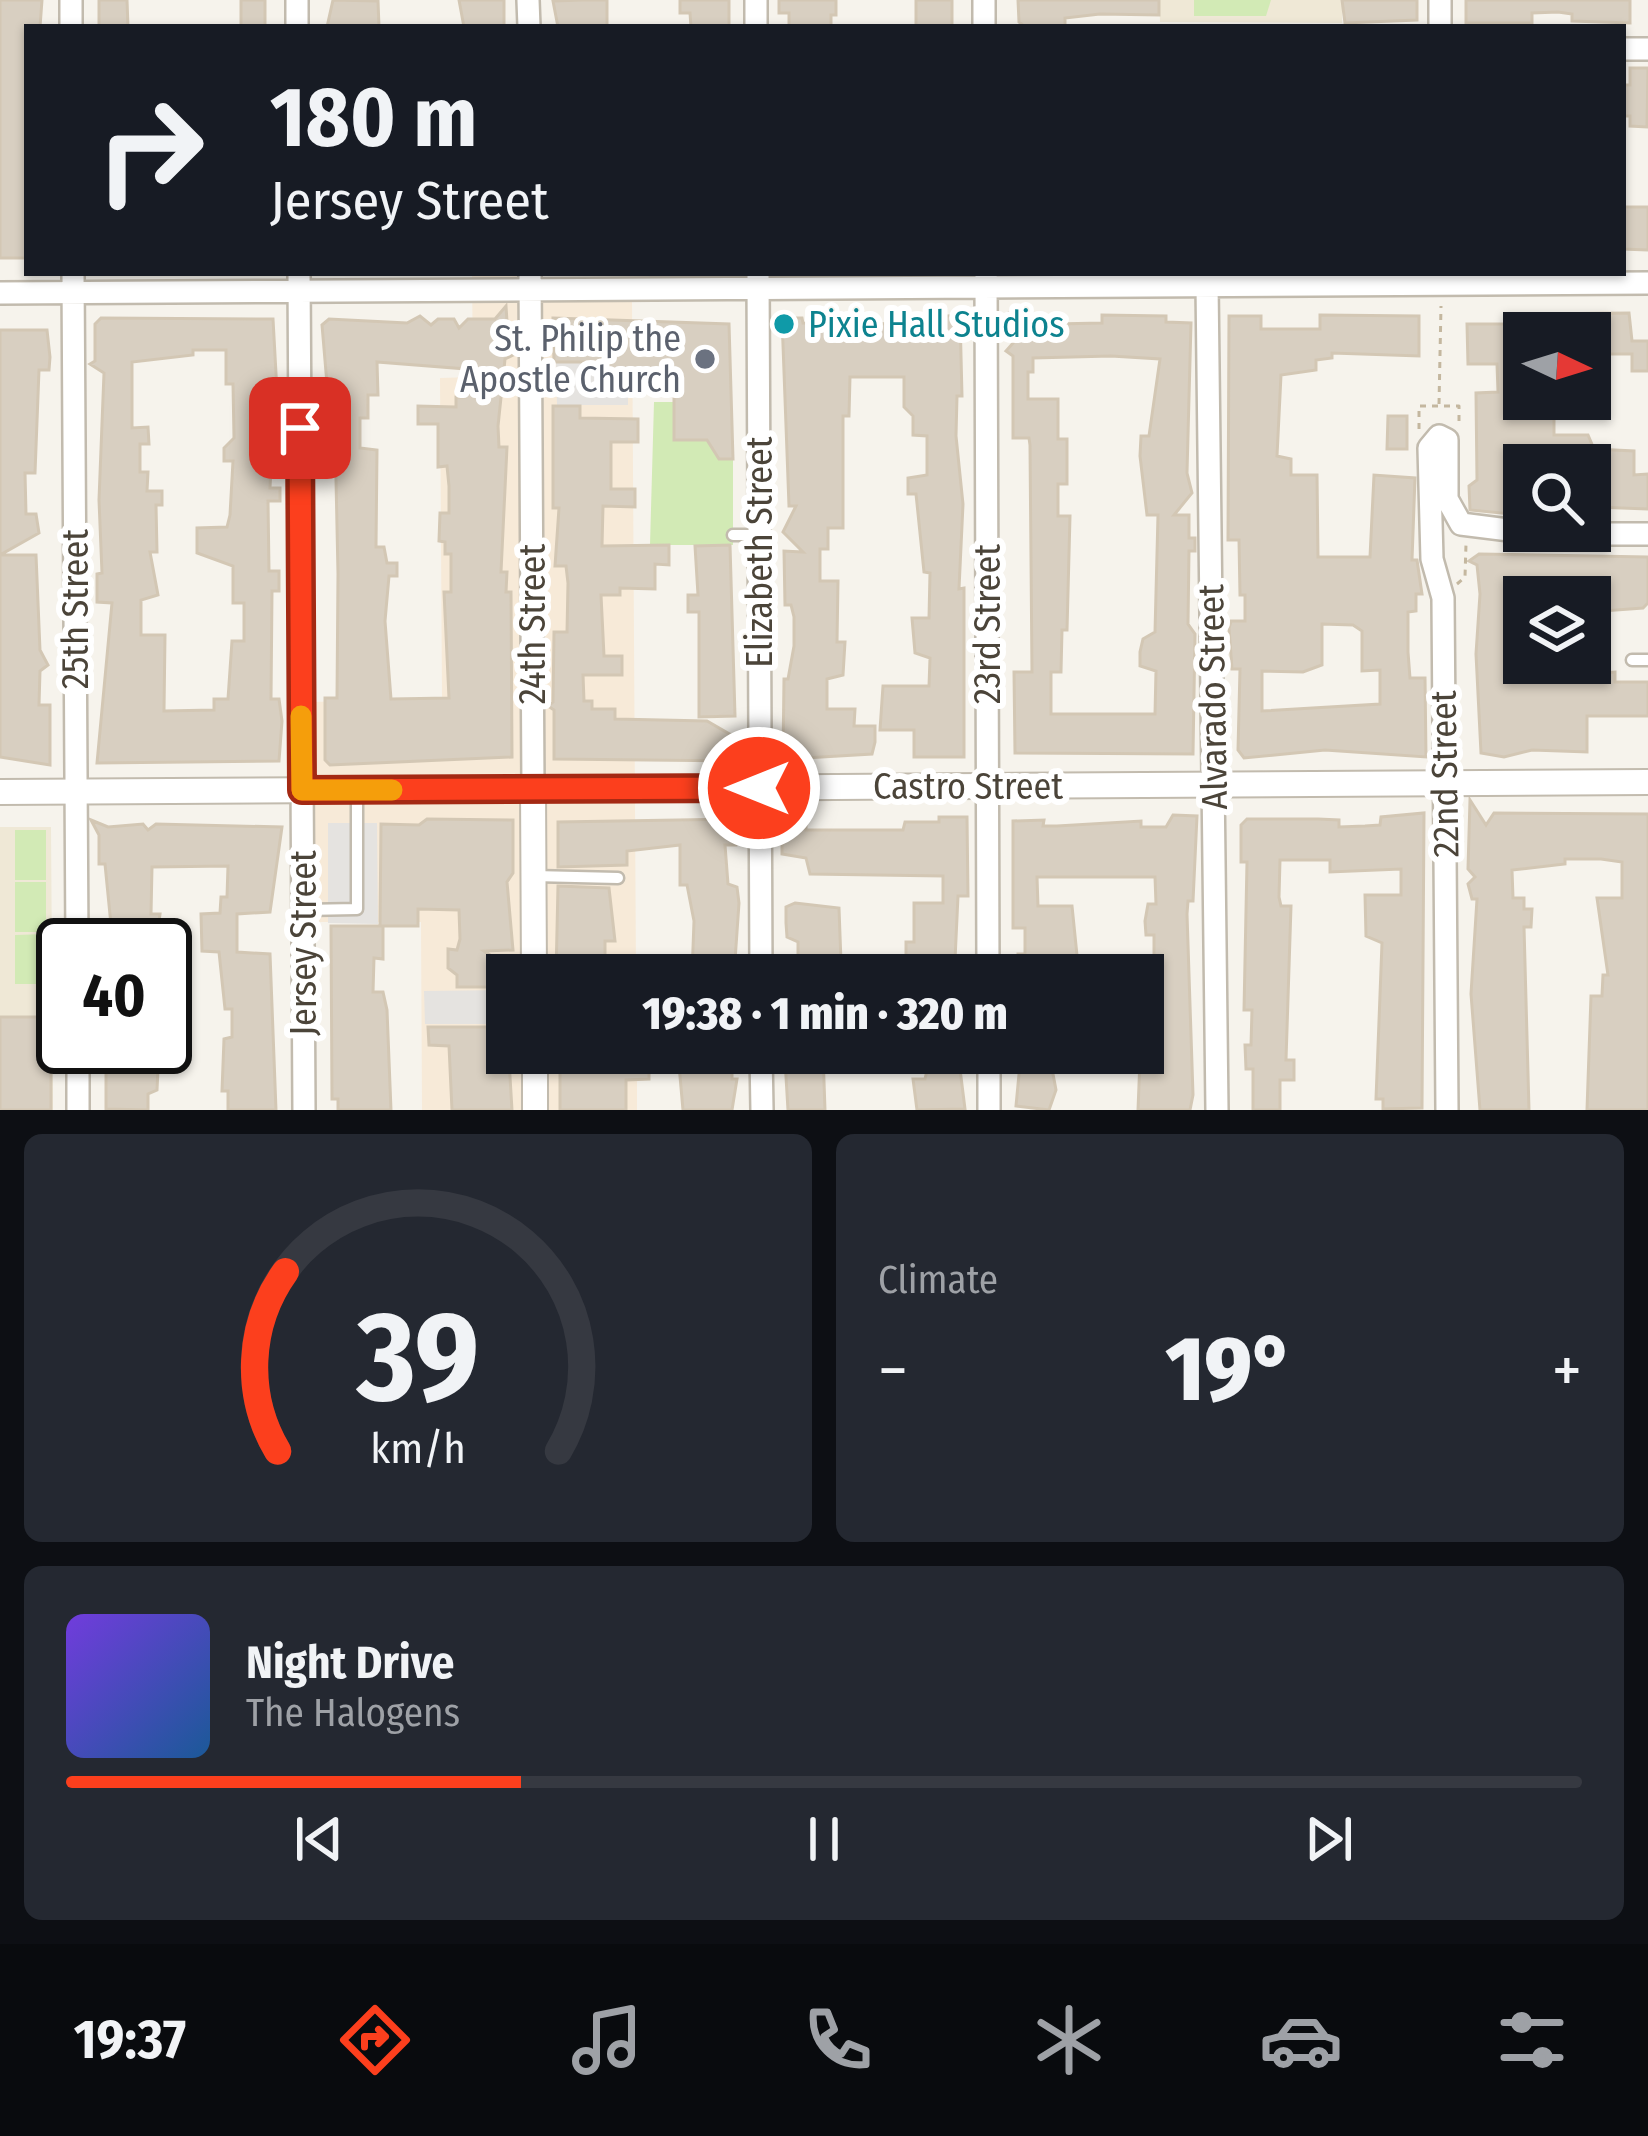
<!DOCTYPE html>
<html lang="en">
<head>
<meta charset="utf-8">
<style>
	:root { --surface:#171b24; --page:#242831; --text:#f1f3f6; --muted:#9ea1a6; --line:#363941; --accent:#fc3f1d }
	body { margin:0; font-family:"Fira Sans Condensed",sans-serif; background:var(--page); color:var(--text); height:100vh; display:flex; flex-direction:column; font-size:45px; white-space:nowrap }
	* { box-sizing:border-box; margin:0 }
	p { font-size:39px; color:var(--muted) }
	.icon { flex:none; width:66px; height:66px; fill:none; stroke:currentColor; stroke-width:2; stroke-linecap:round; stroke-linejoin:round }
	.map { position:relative; height:1110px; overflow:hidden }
	.drawer { display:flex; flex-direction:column; gap:24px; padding:24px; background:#0d0f14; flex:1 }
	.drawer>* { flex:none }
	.top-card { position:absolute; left:24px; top:24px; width:1602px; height:252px; border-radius:0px; box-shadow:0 3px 9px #0004; background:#171b24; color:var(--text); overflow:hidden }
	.needle { width:78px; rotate:94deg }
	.tools { position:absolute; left:1503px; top:312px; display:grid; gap:24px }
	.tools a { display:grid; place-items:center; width:108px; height:108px; border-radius:0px; background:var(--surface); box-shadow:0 3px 9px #0004; font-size:60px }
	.speed { position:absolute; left:36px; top:918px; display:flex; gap:24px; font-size:60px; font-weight:700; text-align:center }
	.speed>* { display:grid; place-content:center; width:156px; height:156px; border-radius:50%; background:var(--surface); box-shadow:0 3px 9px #0004; line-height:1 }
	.speed .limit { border:6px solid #111; border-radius:18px; background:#fff; color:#111 }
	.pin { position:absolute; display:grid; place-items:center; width:102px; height:102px; color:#fff; margin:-51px; border-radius:24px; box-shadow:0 6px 18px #0006 }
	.me { position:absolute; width:132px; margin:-66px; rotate:270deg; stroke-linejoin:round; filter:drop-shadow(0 0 9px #0008) }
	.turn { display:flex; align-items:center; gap:42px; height:252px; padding:0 48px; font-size:54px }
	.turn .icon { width:156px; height:156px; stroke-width:2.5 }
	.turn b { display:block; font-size:84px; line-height:102px }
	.big { font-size:90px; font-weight:800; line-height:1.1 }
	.drawer .tile { flex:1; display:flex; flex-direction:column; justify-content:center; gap:18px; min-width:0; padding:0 42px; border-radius:18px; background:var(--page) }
	.drawer .dial { align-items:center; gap:0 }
	.dial svg { height:312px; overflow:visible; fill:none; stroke:var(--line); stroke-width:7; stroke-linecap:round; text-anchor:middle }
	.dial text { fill:var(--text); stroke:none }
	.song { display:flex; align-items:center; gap:36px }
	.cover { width:144px; height:144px; border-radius:18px; background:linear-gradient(135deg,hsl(260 70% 55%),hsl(210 70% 35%)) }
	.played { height:12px; border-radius:6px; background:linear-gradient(90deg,var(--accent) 30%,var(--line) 30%) }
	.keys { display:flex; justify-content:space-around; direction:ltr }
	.heat { display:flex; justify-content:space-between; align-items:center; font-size:66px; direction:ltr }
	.drawer .tiles { flex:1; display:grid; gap:24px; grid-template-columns:1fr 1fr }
	.tile:last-child { grid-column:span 2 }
	.trip { position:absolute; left:486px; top:954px; width:678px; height:120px; border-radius:0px; background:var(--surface); box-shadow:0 3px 9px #0004; font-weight:800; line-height:120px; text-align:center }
	.tabs { display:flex; height:192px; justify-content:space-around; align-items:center; background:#090b0e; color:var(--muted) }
	.tabs .icon { width:84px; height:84px }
	.tabs .selected { color:var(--accent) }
	.tabs b { font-size:54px; color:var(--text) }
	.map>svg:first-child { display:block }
</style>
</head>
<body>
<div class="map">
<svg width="1648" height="1110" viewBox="0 0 1648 1110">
	<rect width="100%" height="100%" fill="#f6f3ec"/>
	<path fill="#f7ead8" d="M472,273H518L519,301H632L636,975H507V1053H637V1110H422L421,922H309L307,702L442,700L440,378L473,377Z"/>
	<path fill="#efe8d6" d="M1159,0H1342V23L1160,22Z
		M0,827H51L53,1110H0Z"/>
	<path fill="#d2eab5" d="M1194,0H1271L1266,16H1194Z
		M654,402H674V429H701V440H713L720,459H733V545H650Z
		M15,830H46V880H15Z
		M15,882H46V932H15Z
		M46,934V984H15V935Z"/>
	<path fill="#e5e3e0" d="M556,362H605V381H628V405H557Z
		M328,823H377L378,924L328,923Z
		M507,990V1024H425L424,991Z"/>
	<path fill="#d8cfc1" stroke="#d3c7b4" stroke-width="3" fill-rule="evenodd" d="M0,0H42L40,27H27V258H0Z
		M99,0H127L128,27H99Z
		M241,0H265V27H241Z
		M333,0L378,1L379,27H327Z
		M459,0H504V27H464Z
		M582,0H607V27H558L553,1Z
		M680,0H729V27H691L690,13H680Z
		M779,0H836V15H831V27H789V13H779Z
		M916,0H952V27H916Z
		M1018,0H1159V15L1100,14L1065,18V26L1025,27L1019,22Z
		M1342,0H1417V20L1345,23Z
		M1466,0H1630V23L1572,21V14L1558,12L1532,13V23H1466Z
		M1630,68H1648L1647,127L1630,126V116H1623V85H1630Z
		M1623,207H1648V250L1623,249Z
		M506,306L508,337L497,345L513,355L505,359L498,426L499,447H507L501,572H507L506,592H511L512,757L330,765L325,760V698H337L338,574L334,384H327L322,325L329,319L407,323L420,316L431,325L438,319H454L459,328L468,319H495ZM377,362L466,369L465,397H456V407L418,406V424H438V467L447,466L449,486V513H440L439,541L445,542V554H451V592H444L449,698L391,699L385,621L389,576H397V563H387L384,547H376L377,450L360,448V418H368V395H378Z
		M1009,313H1030L1055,333V324L1102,323V315L1166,316V322L1191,323L1187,473L1192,493L1174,515H1189V538H1195V551H1189L1188,624L1195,634L1193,754L1015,753L1014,672H1032L1030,445L1029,438H1013V356L1006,351L1014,342L1008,334ZM1111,356L1160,359L1149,436H1141L1140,456L1147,515H1158L1155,632L1143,639L1140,652V666L1156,671L1155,714H1051V672H1061L1062,630H1067L1070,516H1058V484H1067V439H1058V399H1028V372H1033V358Z
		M1629,313L1632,341H1648V371H1632V354H1590V333H1524V353L1511,356V392H1522V415H1554V435H1588L1594,449L1634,451V475L1648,474V509L1595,507L1590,504V465H1524L1521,505L1511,514L1470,510L1469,486L1477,480L1476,393L1498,392L1497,364H1468L1467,324H1517L1516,314Z
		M960,315L962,396H957L956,436L963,504L959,589L964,588V757H914V730H880L883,686H929L930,658L915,653L912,618H929L930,573L924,572L916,494H908V478L927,475V436L913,435V416L904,407V377H850L849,416H843V528H828V549H820V581H838L837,642H845L843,675L827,679V709H855L854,726H875V742L872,754L788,759L783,755L784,679H788L794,646V617L791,605H785L784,551L803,552L783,532L796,506H789L782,318H802L803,323L920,324V318Z
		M1320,315L1419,316V356L1332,353V358L1316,360V370L1281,375L1277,456L1291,459V475H1317L1318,557H1370L1374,475L1415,478L1412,560H1417L1422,594H1416V611L1408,612V652L1410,678H1425L1426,757L1325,750L1244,758L1238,750L1240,669H1232L1229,628L1231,621H1245V595H1240L1239,540H1228L1229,316H1261V329H1320ZM1322,624L1353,625L1362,631V671L1380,670V704L1262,711V671L1303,672L1322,665Z
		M101,318L273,319L280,446H272L270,488H280V501H268L269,571H279V591H272L271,699H279L282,721L279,761L97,763L112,603L97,602V574L102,573L99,500L104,373L90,364L95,361V324ZM193,350H226V384H233L234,438L224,448V461H233L230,515L227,527L197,528V553L233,566V603H244V641H232L228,699H214V710L164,711L165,635H141V600L158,595L150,552H157L156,505H162V491H147L148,472H140V444H149L148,427L132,428V362L193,355Z
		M553,318L729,324L733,459H719L707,440H674V381H605V362H554Z
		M0,330H47L50,357L49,370H39L35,473H25L26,514H36L39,533L0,555Z
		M553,406H580V418L638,419V442H611V489H635V507L603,506L602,546L669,545V565L655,564V589L620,588V595H601L604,656H622V675H583L584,701H592V709H615V719L707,721L738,739L739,761L554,759V710L548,706L553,702L554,632H567L568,583L566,566H555L559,508H553Z
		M1388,416H1407V449H1387Z
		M730,545L735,716L699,717V612H688V595H698L695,546Z
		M1479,554L1648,557V603L1643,608L1590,612V597H1509L1510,660H1515V678L1615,672V682H1648V716H1587V752L1532,750L1504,757L1481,753L1476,654L1480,594L1477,565L1469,561Z
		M0,555H36L40,650L48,665L40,671L39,705H50V765L0,757Z
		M1470,800L1486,825L1494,813L1648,814V1110H1587L1591,996H1602L1603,975H1608L1597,898H1622V862L1601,859H1565V864L1512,870L1513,898H1524V909H1532L1531,927H1524L1529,1110H1480L1471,994L1477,899H1472L1468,884L1475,877L1468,869Z
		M1424,813L1422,1108L1383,1109V1099H1376L1382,943L1366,936L1365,895H1401V869L1330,872V860H1280L1279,897L1281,906H1291L1286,1060H1294V1080H1280V1110H1253V1069H1246L1245,1045H1251L1252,1010H1244L1247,862H1241V825L1247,819H1318L1339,820V827L1365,826L1380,825L1381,817Z
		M1173,815L1197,816L1193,901H1188L1187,914L1193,1095L1190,1110H1138L1143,984L1154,980V935H1146L1145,921L1148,904H1156L1155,877H1037L1038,906H1072L1079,975H1025V968H1018V954H1025V928H1013V821L1044,820L1043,826H1057L1141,821V827H1166Z
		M939,817H967L968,896H958L955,960H911L906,955V942H914V903H943V876L810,874L806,858L782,854V823L806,822V830H903L905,822H939Z
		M427,819L513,820V873L507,882L513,950L484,951L517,973L507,975V987H457V975L448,968V949L457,950L460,939L459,910L418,909V926H383V959L374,958L373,992H383L387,1010L391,1110H338V1099H332L331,926H380L381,824L419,825Z
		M737,819L736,845H725L728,884L737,887L739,903L734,975H692L694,921L687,885H680V845L627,851V865L558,867V822Z
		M91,820L108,827L143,824L148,830L156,824L282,827L270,912L237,914V952L270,954L276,1110H228V1091H222L224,1039L232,1037V1009H225L219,952L202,951L201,914L220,913L221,897H227L228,866L152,867L151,914H160L156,945H113L105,864H99V835Z
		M558,886L609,888L615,941H605V975H556Z
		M795,903L839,908L841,962H798V942L787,937L786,923V907Z
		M0,1017H51V1110H0Z
		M428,1027H507L512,1110H452L449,1046L429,1045Z
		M106,1047H159L157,1090L148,1094V1110L106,1109Z
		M560,1053H649V1079L626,1080V1110H560Z
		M693,1053H732V1079H737L732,1110H683L679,1065H689Z
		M794,1053H823L825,1110H788L785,1060H794Z
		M931,1053H958L965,1109L917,1110L913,1079H925Z
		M1021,1053H1049L1056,1090L1049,1110L1016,1106Z"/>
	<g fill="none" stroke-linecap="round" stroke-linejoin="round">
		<g stroke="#c2bbae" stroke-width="15">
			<path id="service" d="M733,535H759
				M1632,660H1648
				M534,876L618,878
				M303,910L357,909V790"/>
		</g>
		<g stroke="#c2bbae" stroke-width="26">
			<path id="minor" d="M71,0V27
				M297,0V27
				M528,0L529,27
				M756,0V27
				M984,0V27
				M1440,0V27
				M1623,49H1648
				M73,273L77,945
				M299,273L304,1110
				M530,273L533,789
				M758,274L761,975
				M986,274L988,975
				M1207,284L1217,1110
				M0,293L1648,283
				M78,1047V1110
				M761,1053L762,1110
				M989,1053V1110
				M1447,1110L1443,598L1432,559L1429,448L1439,436L1447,440V499L1461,524L1540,534H1648"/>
		</g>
		<g stroke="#c2bbae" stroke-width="28">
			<path id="tertiary" d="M533,789L534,975
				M0,792L1648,782
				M535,1053V1110"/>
		</g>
		<path stroke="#c4b79f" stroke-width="3" stroke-dasharray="6 6" stroke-linecap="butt" d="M1439,404L1441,306
			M1419,429V406H1459V423
			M1457,584L1465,577L1466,544"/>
		<use href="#service" stroke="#fff" stroke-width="10"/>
		<use href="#minor" stroke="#fff" stroke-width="21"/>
		<use href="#tertiary" stroke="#fff" stroke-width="24"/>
	</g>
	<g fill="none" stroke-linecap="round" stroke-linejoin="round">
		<g stroke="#a42913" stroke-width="30">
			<path id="route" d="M300,428L302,790L759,788"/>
		</g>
		<use href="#route" stroke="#fc3f1d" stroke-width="21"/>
		<path stroke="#f59e0b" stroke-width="21" d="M301,716L302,790H392"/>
	</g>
	<circle fill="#0f9aa8" stroke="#fff" stroke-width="4.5" cx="784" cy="324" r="12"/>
	<circle fill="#6b7280" stroke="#fff" stroke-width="4.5" cx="705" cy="359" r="12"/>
	<g text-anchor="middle" stroke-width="12" stroke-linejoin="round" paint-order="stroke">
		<g font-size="36" fill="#0d838f" stroke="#fff" text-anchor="start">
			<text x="808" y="337">Pixie Hall Studios</text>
		</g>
		<g font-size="36" fill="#5b616d" stroke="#fff" text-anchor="end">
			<text x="681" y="351">St. Philip the<tspan x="681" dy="41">Apostle Church</tspan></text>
		</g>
		<g font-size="36" fill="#4b4439" stroke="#fff">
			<text transform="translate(759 552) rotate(-90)" y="13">Elizabeth Street</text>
			<text transform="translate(75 609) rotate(-90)" y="13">25th Street</text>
			<text transform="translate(532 624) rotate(-90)" y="13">24th Street</text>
			<text transform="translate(987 624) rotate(-90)" y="13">23rd Street</text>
			<text transform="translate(1212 697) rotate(-91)" y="13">Alvarado Street</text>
			<text transform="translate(1444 774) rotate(-91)" y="13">22nd Street</text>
			<text x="968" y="799">Castro Street</text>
			<text transform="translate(303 943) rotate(-90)" y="13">Jersey Street</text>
		</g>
	</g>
</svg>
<div class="tools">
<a><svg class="needle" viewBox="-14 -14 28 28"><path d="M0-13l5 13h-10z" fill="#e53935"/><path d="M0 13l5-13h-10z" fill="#9ea1a6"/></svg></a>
<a><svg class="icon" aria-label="search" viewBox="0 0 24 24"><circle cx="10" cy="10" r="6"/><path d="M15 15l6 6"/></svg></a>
<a><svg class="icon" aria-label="layers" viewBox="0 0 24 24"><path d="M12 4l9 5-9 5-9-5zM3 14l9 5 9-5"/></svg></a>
</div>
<div class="speed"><div class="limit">40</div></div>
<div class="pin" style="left:300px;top:428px;background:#d93025"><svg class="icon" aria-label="arrive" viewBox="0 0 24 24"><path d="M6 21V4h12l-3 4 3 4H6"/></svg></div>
<svg class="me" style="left:759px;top:788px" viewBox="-20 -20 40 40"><circle r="17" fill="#fc3f1d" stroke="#fff" stroke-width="3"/><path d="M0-11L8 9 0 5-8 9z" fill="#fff"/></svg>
<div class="trip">19:38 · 1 min · 320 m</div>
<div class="top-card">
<div class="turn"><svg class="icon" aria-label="right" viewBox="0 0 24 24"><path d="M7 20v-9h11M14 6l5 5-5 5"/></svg><div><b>180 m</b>Jersey Street</div></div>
</div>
</div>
<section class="drawer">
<div class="tiles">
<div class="tile dial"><svg viewBox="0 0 100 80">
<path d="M14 69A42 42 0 1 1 86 69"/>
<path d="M14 69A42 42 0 0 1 16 23" stroke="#fc3f1d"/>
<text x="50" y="56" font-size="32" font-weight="700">39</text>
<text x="50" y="72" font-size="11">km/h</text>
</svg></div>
<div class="tile"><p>Climate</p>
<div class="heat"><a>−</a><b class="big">19°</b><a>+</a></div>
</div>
<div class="tile">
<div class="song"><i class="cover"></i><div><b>Night Drive</b><p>The Halogens</p></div></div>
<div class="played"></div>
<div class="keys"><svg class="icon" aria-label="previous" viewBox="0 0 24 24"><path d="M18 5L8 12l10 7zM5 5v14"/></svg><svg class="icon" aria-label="pause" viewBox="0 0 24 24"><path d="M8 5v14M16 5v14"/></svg><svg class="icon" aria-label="next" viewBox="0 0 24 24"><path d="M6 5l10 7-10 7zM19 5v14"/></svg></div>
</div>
</div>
</section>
<nav class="tabs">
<b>19:37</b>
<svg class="icon selected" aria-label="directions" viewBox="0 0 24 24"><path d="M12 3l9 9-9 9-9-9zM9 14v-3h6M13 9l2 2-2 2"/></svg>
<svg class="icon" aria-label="music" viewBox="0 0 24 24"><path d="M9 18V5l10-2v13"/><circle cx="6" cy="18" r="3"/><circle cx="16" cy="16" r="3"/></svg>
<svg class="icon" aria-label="phone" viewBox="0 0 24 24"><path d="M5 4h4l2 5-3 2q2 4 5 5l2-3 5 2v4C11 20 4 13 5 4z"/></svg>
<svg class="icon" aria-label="climate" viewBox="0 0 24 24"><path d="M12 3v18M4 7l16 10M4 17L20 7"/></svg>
<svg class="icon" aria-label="car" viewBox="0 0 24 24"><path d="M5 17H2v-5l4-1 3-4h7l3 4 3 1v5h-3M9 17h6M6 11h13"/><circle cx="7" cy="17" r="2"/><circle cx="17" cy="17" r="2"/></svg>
<svg class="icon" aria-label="filters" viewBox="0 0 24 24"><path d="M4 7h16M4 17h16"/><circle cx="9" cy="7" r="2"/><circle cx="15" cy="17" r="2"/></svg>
</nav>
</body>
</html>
